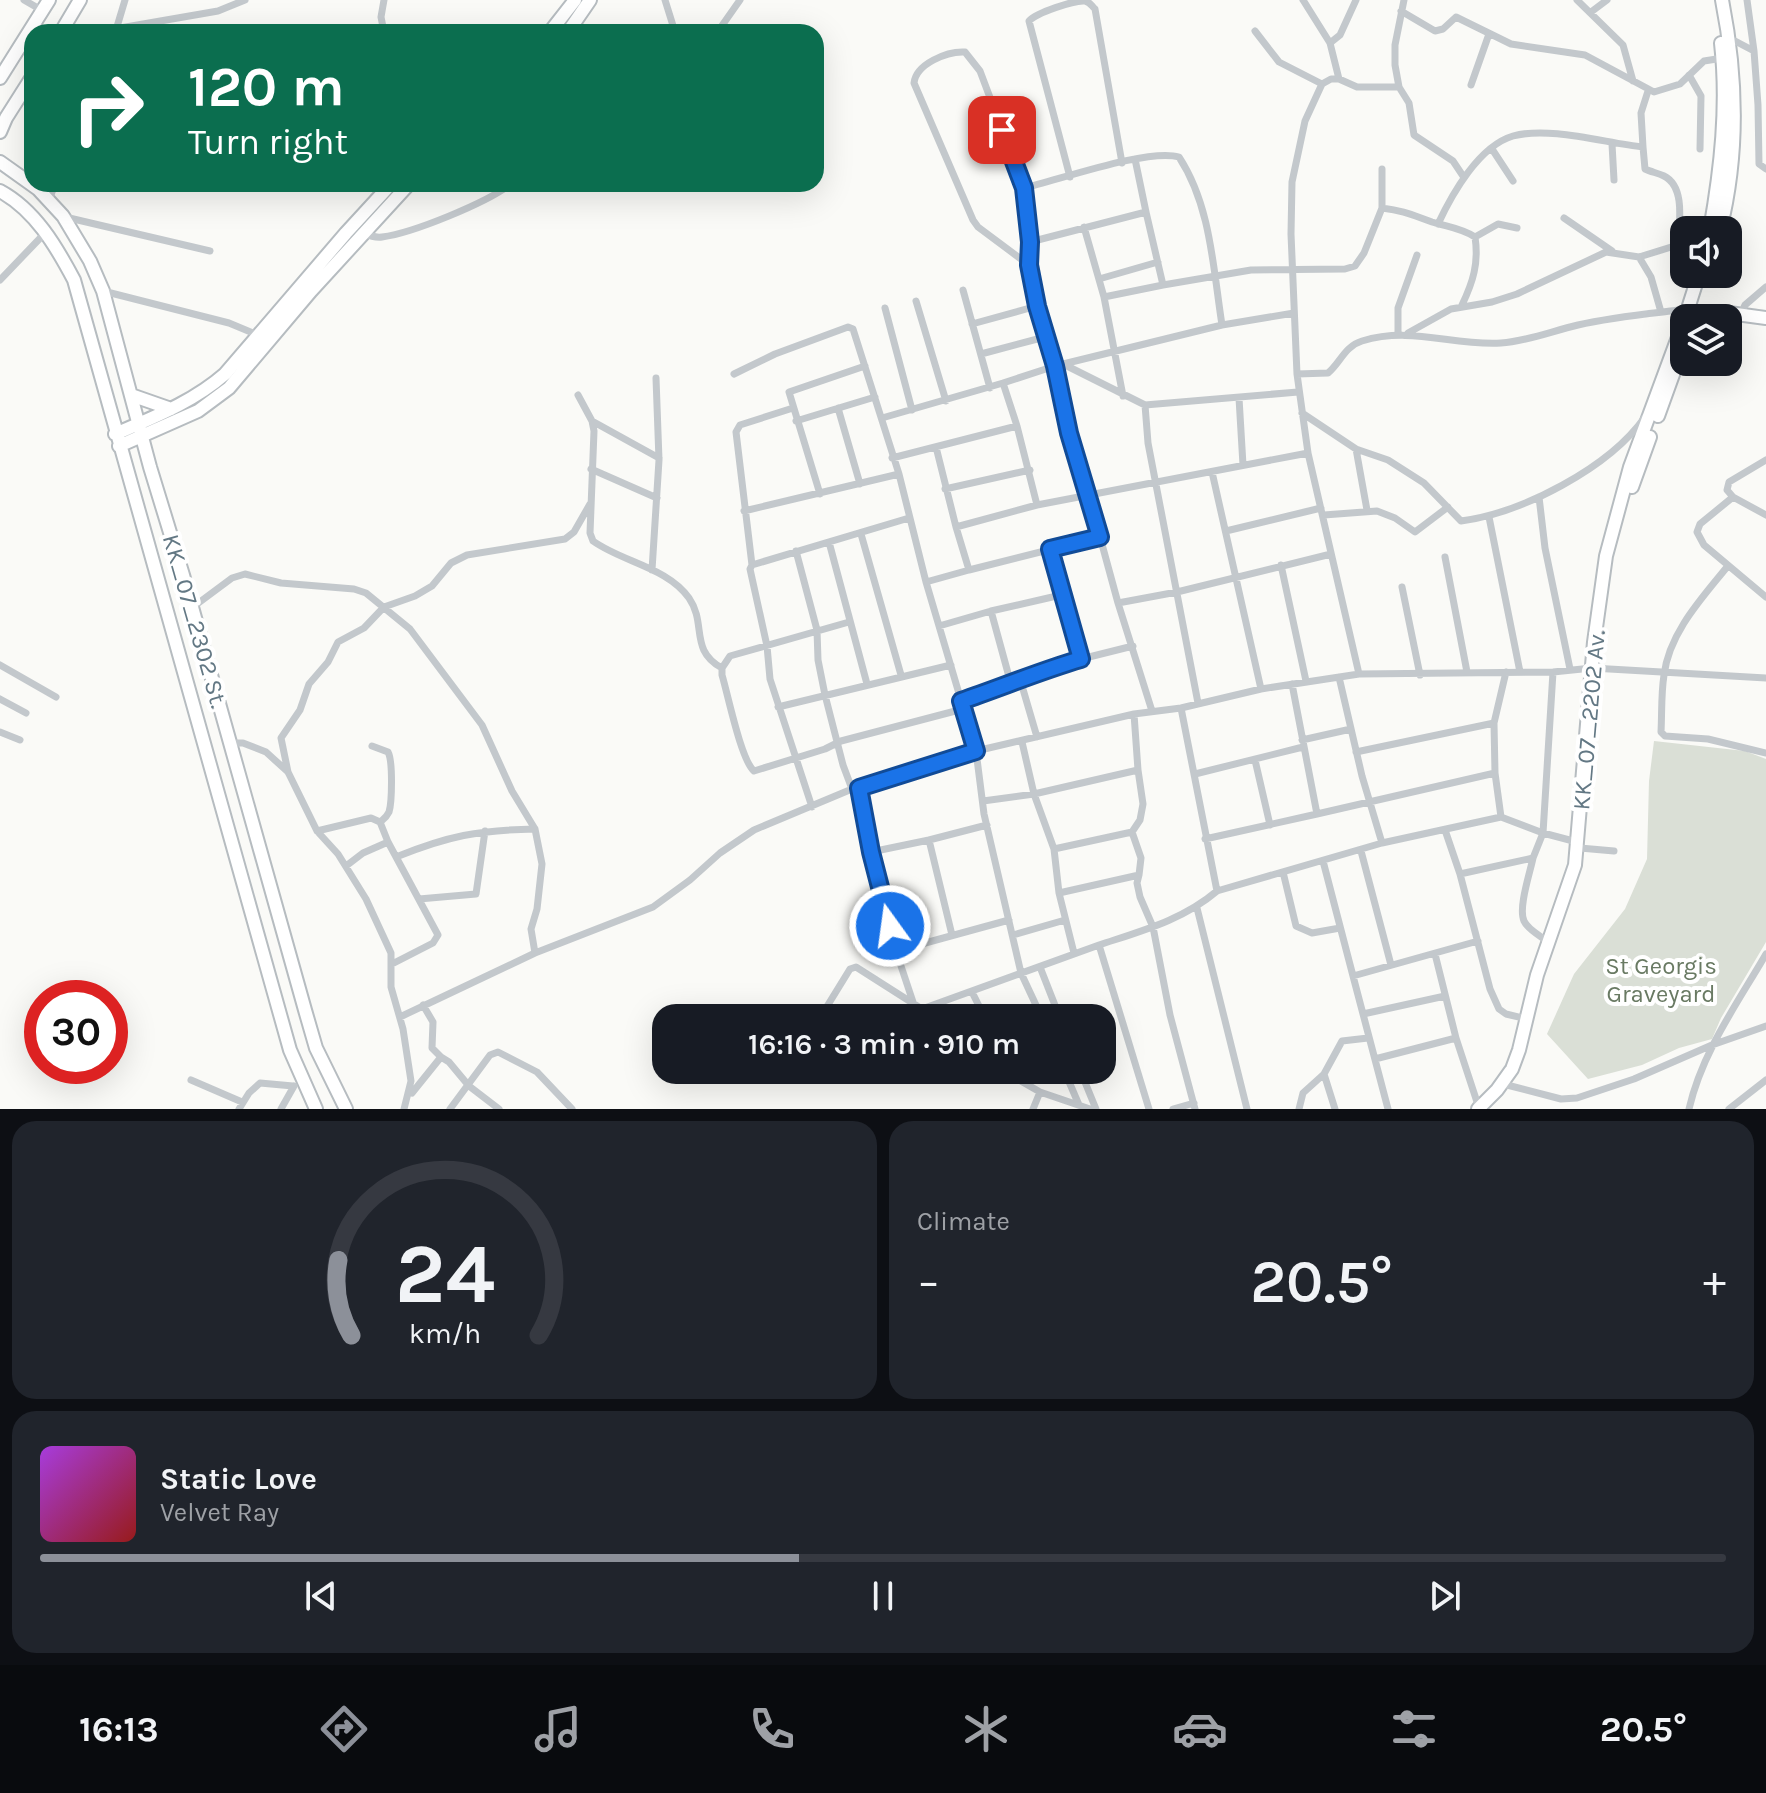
<!DOCTYPE html>
<html lang="en">
<head>
<meta charset="utf-8">
<style>
	:root { --surface:#171b24; --page:#20242c; --text:#f1f3f6; --muted:#9ea1a6; --line:#363941; --accent:#8c9099 }
	body { margin:0; font-family:Karla,sans-serif; background:var(--page); color:var(--text); height:100vh; display:flex; flex-direction:column; font-size:30px; white-space:nowrap }
	* { box-sizing:border-box; margin:0 }
	p { font-size:26px; color:var(--muted) }
	.icon { flex:none; width:44px; height:44px; fill:none; stroke:currentColor; stroke-width:2; stroke-linecap:round; stroke-linejoin:round }
	.map { position:relative; height:1109px; overflow:hidden }
	.details { display:flex; flex-direction:column; gap:12px; padding:12px; background:#0d0f14; flex:1 }
	.details>* { flex:none }
	.guide { position:absolute; left:24px; top:24px; width:800px; height:168px; border-radius:24px; box-shadow:0 8px 32px #0002; background:#0b6e4f; color:#fff; overflow:hidden }
	.tools { position:absolute; left:1670px; top:216px; display:grid; gap:16px }
	.tools a { display:grid; place-items:center; width:72px; height:72px; border-radius:16px; background:var(--surface); box-shadow:0 8px 32px #0002; font-size:40px }
	.speed { position:absolute; left:24px; top:980px; display:flex; gap:16px; font-size:40px; font-weight:700; text-align:center }
	.speed>* { display:grid; place-content:center; width:104px; height:104px; border-radius:50%; background:var(--surface); box-shadow:0 8px 32px #0002; line-height:1 }
	.speed .limit { border:12px solid #d22; background:#fff; color:#111 }
	.pin { position:absolute; display:grid; place-items:center; width:68px; height:68px; color:#fff; margin:-34px; border-radius:16px; box-shadow:0 4px 12px #0006 }
	.me { position:absolute; width:88px; margin:-44px; rotate:346deg; stroke-linejoin:round; filter:drop-shadow(0 0 6px #0008) }
	.turn { display:flex; align-items:center; gap:28px; height:168px; padding:0 32px; font-size:36px }
	.turn .icon { width:104px; height:104px; stroke-width:2.5 }
	.turn b { display:block; font-size:56px; line-height:68px }
	.big { font-size:60px; font-weight:600; line-height:1.1 }
	.details .tile { flex:1; display:flex; flex-direction:column; justify-content:center; gap:12px; min-width:0; padding:0 28px; border-radius:24px; background:var(--page) }
	.details .dial { align-items:center; gap:0 }
	.dial svg { height:208px; overflow:visible; fill:none; stroke:var(--line); stroke-width:7; stroke-linecap:round; text-anchor:middle }
	.dial text { fill:var(--text); stroke:none }
	.song { display:flex; align-items:center; gap:24px }
	.cover { width:96px; height:96px; border-radius:12px; background:linear-gradient(135deg,hsl(280 70% 55%),hsl(0 70% 35%)) }
	.played { height:8px; border-radius:4px; background:linear-gradient(90deg,var(--accent) 45%,var(--line) 45%) }
	.keys { display:flex; justify-content:space-around; direction:ltr }
	.heat { display:flex; justify-content:space-between; align-items:center; font-size:44px; direction:ltr }
	.details .tiles { flex:1; display:grid; gap:12px; grid-template-columns:1fr 1fr }
	.tile:last-child { grid-column:span 2 }
	.trip { position:absolute; left:652px; top:1004px; width:464px; height:80px; border-radius:24px; background:var(--surface); box-shadow:0 8px 32px #0002; font-weight:600; line-height:80px; text-align:center }
	.menu { display:flex; height:128px; justify-content:space-around; align-items:center; background:#090b0e; color:var(--muted) }
	.menu .icon { width:56px; height:56px }
	.menu .selected { color:var(--accent) }
	.menu b { font-size:36px; color:var(--text) }
	.map>svg:first-child { display:block }
</style>
</head>
<body>
<div class="map">
<svg width="1766" height="1109" viewBox="0 0 1766 1109">
	<rect width="100%" height="100%" fill="#fafaf7"/>
	<path fill="#dadfd6" d="M1654,741L1745,751L1766,759V942L1721,1018L1712,1039L1679,1048L1642,1065L1588,1079L1547,1034L1574,974L1625,909L1647,859L1649,781Z"/>
	<g fill="none" stroke-linecap="round" stroke-linejoin="round">
		<g stroke="#b6bcc0" stroke-width="16">
			<path id="primary" d="M61,32L80,0
				M550,32L575,0
				M568,32L590,0
				M0,78L49,0
				M0,132L6,118L32,77
				M0,162L38,189L63,216L90,261L103,291L150,467L183,575L305,1010L316,1048L346,1109
				M0,191C35,210 56,246 74,280L290,1050L316,1109
				M1710,230C1721,168 1728,106 1721,43
				M1720,230C1739,155 1737,76 1722,0
				M1687,314L1729,313L1766,318
				M1685,318L1699,274
				M131,395L171,409
				M1658,416L1684,344
				M115,434C154,417 193,402 225,374L346,233L391,184
				M119,446L198,411L229,388L311,291L409,184
				M1632,487L1650,437
				M1478,1109L1497,1090L1512,1069L1519,1050L1537,975L1575,865L1594,642L1606,556L1630,467L1684,321"/>
		</g>
		<path stroke="#c3c8cc" stroke-width="7" d="M24,0L43,11
			M384,0L381,17L384,32
			M665,0L675,32
			M1303,0L1330,43L1339,79
			M1404,0L1395,45V65L1399,87L1409,103L1414,135L1453,161L1463,176
			M1577,0L1623,45L1633,81
			M1747,0L1754,51
			M1401,11L1435,31L1443,29L1456,17L1511,44L1585,55L1654,92L1680,84L1704,61L1723,58
			M1591,12L1607,0
			M721,27L740,0
			M116,30L125,0
			M1255,31L1279,62L1322,84
			M97,32L218,11L245,0
			M1729,41H1735L1754,51L1758,105L1759,164L1766,169
			M1330,43L1340,35L1356,0
			M1689,75L1701,96L1700,149
			M1471,85L1489,34
			M1612,144L1614,180
			M1643,147L1645,169C1651,172 1658,173 1664,176C1686,187 1679,224 1678,244
			M1492,149L1513,181
			M1135,159L1146,212
			M1070,177L1029,21C1036,13 1074,0 1085,1C1090,2 1091,5 1095,9L1122,163
			M49,200L55,184
			M1382,208C1405,211 1412,215 1432,222C1448,227 1461,228 1475,237C1479,263 1473,282 1462,305
			M65,217L210,251
			M1564,218L1612,251
			M1438,224C1452,194 1479,146 1513,136C1550,126 1605,143 1643,147L1641,113L1648,91
			M1084,227L1104,297L1123,396
			M364,233C370,236 375,238 382,237C413,233 486,203 511,184
			M1475,237L1498,224L1517,228
			M1030,242L1146,212L1163,285L1104,297
			M1639,257L1651,277L1661,312
			M1029,265L978,227L973,220L914,83C916,64 947,51 965,52L980,71L1024,188L1030,242L1029,265L1037,306L1118,603L1177,592L1331,554
			M1099,279L1158,262
			M0,280L46,232
			M1163,285L1251,270L1345,269L1355,266L1364,253L1382,208V169
			M963,290L990,388
			M103,291L229,323L258,335
			M916,301L946,401
			M885,308L912,410
			M1741,314L1745,305L1766,287
			M972,324L1037,306
			M1222,325L1294,313
			M1408,333L1451,309L1492,302L1517,294L1606,252L1639,257L1684,243
			M1398,334V308L1417,255
			M981,354L1045,337
			M1063,364L1145,405L1298,392
			M734,374L775,354L848,327L853,329L899,474L926,582
			M1297,374L1328,373C1340,363 1345,346 1362,341C1412,326 1452,346 1501,343C1528,341 1552,331 1578,325C1612,317 1646,314 1680,310L1689,306
			M578,395L592,421L594,431L590,533L593,541C622,562 667,567 689,598C707,624 689,650 722,668
			M1239,398L1243,465
			M1145,405L1148,443L1198,703
			M793,408L740,425L736,432L752,565L750,569L767,646L770,679L812,807
			M838,408L860,484
			M1302,413L1356,449L1388,460L1424,483L1461,521C1522,513 1609,468 1645,417
			M882,418L1003,383
			M592,421L659,458
			M796,421L875,397
			M1017,426L1003,383L1055,366L1222,325C1213,268 1211,206 1179,157C1148,148 1059,180 1024,188
			M936,447L956,527
			M1356,449L1367,510
			M1308,453L1297,374L1291,234L1292,182L1305,121L1322,84L1331,79H1339L1357,87H1399
			M892,458L1017,426L1037,505
			M1766,460L1729,482L1727,490L1733,497L1700,524L1697,532L1704,545L1766,597
			M591,469L657,498
			M1212,472L1261,689
			M945,489L1030,470
			M820,494L789,392L865,366
			M1539,497L1545,548L1570,669
			M1733,497L1766,515
			M744,511L899,474
			M1324,515L1377,511L1395,518L1415,532L1448,507
			M1489,517L1520,672
			M1226,531L1321,508
			M861,534L901,675
			M829,542L867,684
			M1050,549L1081,659L1133,646
			M796,551L817,630L818,660L825,695L843,765L852,789
			M1445,557L1467,672
			M752,565L909,518
			M1281,565L1306,681
			M1727,567C1702,598 1669,633 1664,675C1661,694 1662,713 1661,732L1665,736L1708,739L1766,753
			M652,570L659,460L656,378
			M969,570L1100,537
			M1402,587L1420,675
			M1118,603L1152,711
			M193,607L232,578L245,574L281,583L354,589L366,593L410,629L482,725L512,791L535,829L542,864L537,909L531,929L535,953
			M991,611L1011,684
			M849,622L730,656L722,668V675C728,695 741,760 754,771L825,749L841,741L963,709
			M939,626L991,611L1061,595
			M0,665L56,697
			M1339,677L1362,776L1382,843
			M1020,679L1081,659
			M0,699L26,713
			M961,701L1020,679L1037,737
			M778,707L951,665
			M1181,708L1217,891
			M1494,723L1506,672
			M0,732L20,740
			M1302,740L1351,729
			M1022,742L1034,794L1054,849L1059,893L1074,953
			M229,743H243L266,752L288,772L317,831L338,854L366,899L391,953V987L403,1029L411,1081L404,1109
			M372,746L388,752C393,761 392,802 389,812C386,818 385,818 380,822
			M1356,752L1494,723L1495,773
			M1255,760L1270,825
			M288,772L281,738L300,710L309,684L328,662L338,642L364,628L384,607L415,596L432,586L451,563L467,555L565,539L574,532L590,504
			M1195,774L1303,747
			M859,788L871,852
			M983,801L1034,794L1138,770
			M1501,817L1543,833L1577,842
			M1445,830L1460,874L1490,989L1499,1009L1506,1014L1527,1019
			M317,831L371,818L380,822L388,842L438,935L433,943L392,964
			M1132,832L1141,858L1139,875
			M1205,839L1317,814
			M1580,848L1614,851
			M1054,849L1132,832L1140,820L1143,804L1138,770L1134,714
			M1361,851L1391,965
			M396,857C448,836 478,830 535,829
			M1533,858C1530,873 1518,908 1524,921C1528,930 1541,936 1548,942
			M1323,861L1353,976L1478,941
			M346,866L363,853L388,842
			M1283,872L1296,926L1312,933L1340,928
			M1460,874L1533,858L1543,833L1553,672
			M1059,893L1139,875L1137,883L1140,897L1153,927L1170,1015L1195,1109
			M419,899L476,894L485,831
			M1197,908L1247,1109
			M952,935L929,840L987,825
			M1013,935L1065,920
			M896,951L1009,920
			M1040,967L1060,1018
			M1353,976L1388,1109
			M972,992L985,1018
			M913,1002L896,951L871,852L929,840
			M423,1005L433,1022L432,1048L441,1057
			M922,1009L1099,945
			M1363,1014L1445,996
			M400,1017L535,953L653,907L690,880L720,853L754,830L852,789L976,751L926,582L969,570L956,527L1037,505L1308,453L1359,674
			M829,1018L825,1014L826,1008L850,969L856,967L936,1018
			M1042,1018L1021,973L984,814L976,751L1134,714L1181,708L1261,689L1359,674L1553,672L1592,668L1766,678
			M1456,1038L1479,1108
			M1375,1059L1456,1038L1435,954
			M1002,1070L1040,1092L1090,1109
			M1064,1070L1079,1105
			M1080,1070L1096,1109
			M191,1080L242,1102
			M1507,1085L1561,1099L1577,1098L1634,1079L1712,1045L1766,1026
			M412,1093L441,1057L449,1062L469,1086L499,1109
			M239,1109L249,1093L260,1083L293,1086
			M281,1109L294,1086
			M450,1109L490,1055L498,1052L537,1072L572,1109
			M1033,1109L1040,1092
			M1149,1109L1099,945C1141,931 1183,920 1217,891L1382,843L1501,817L1495,773L1317,814L1292,684
			M1173,1109L1194,1103
			M1299,1109L1303,1093L1324,1074
			M1335,1109L1324,1074L1342,1041L1368,1038
			M1689,1109C1702,1052 1737,1004 1766,954
			M1729,1109L1766,1080"/>
		<use href="#primary" stroke="#fff" stroke-width="12"/>
	</g>
	<g fill="none" stroke-linecap="round" stroke-linejoin="round">
		<g stroke="#114b97" stroke-width="20">
			<path id="route" d="M890,926L871,852L859,788L976,751L961,701C1002,687 1040,671 1081,659L1050,549L1100,537L1069,433L1055,366L1037,306L1029,265L1030,242L1024,188L1002,130"/>
		</g>
		<use href="#route" stroke="#1a73e8" stroke-width="14"/>
	</g>
	<g text-anchor="middle" stroke-width="8" stroke-linejoin="round" paint-order="stroke">
		<g font-size="24" fill="#637884" stroke="#fff">
			<text transform="translate(195 621) rotate(74)" y="8">KK_07_2302 St.</text>
			<text transform="translate(1589 720) rotate(-85)" y="8">KK_07_2202 Av.</text>
		</g>
		<g font-size="24" fill="#697a63" stroke="#fff">
			<text x="1661" y="974">St Georgis<tspan x="1661" dy="28">Graveyard</tspan></text>
		</g>
	</g>
</svg>
<div class="tools">
<a><svg class="icon" aria-label="sound" viewBox="0 0 24 24"><path d="M4 9h4l5-4v14l-5-4H4zM17 9q2 3 0 6"/></svg></a>
<a><svg class="icon" aria-label="layers" viewBox="0 0 24 24"><path d="M12 4l9 5-9 5-9-5zM3 14l9 5 9-5"/></svg></a>
</div>
<div class="speed"><div class="limit">30</div></div>
<div class="pin" style="left:1002px;top:130px;background:#d93025"><svg class="icon" aria-label="arrive" viewBox="0 0 24 24"><path d="M6 21V4h12l-3 4 3 4H6"/></svg></div>
<svg class="me" style="left:890px;top:926px" viewBox="-20 -20 40 40"><circle r="17" fill="#1a73e8" stroke="#fff" stroke-width="3"/><path d="M0-11L8 9 0 5-8 9z" fill="#fff"/></svg>
<div class="trip">16:16 · 3 min · 910 m</div>
<div class="guide">
<div class="turn"><svg class="icon" aria-label="right" viewBox="0 0 24 24"><path d="M7 20v-9h11M14 6l5 5-5 5"/></svg><div><b>120 m</b>Turn right</div></div>
</div>
</div>
<section class="details">
<div class="tiles">
<div class="tile dial"><svg viewBox="0 0 100 80">
<path d="M14 69A42 42 0 1 1 86 69"/>
<path d="M14 69A42 42 0 0 1 9 40" stroke="#8c9099"/>
<text x="50" y="56" font-size="32" font-weight="700">24</text>
<text x="50" y="72" font-size="11">km/h</text>
</svg></div>
<div class="tile"><p>Climate</p>
<div class="heat"><a>−</a><b class="big">20.5°</b><a>+</a></div>
</div>
<div class="tile">
<div class="song"><i class="cover"></i><div><b>Static Love</b><p>Velvet Ray</p></div></div>
<div class="played"></div>
<div class="keys"><svg class="icon" aria-label="previous" viewBox="0 0 24 24"><path d="M18 5L8 12l10 7zM5 5v14"/></svg><svg class="icon" aria-label="pause" viewBox="0 0 24 24"><path d="M8 5v14M16 5v14"/></svg><svg class="icon" aria-label="next" viewBox="0 0 24 24"><path d="M6 5l10 7-10 7zM19 5v14"/></svg></div>
</div>
</div>
</section>
<nav class="menu">
<b>16:13</b>
<svg class="icon selected" aria-label="directions" viewBox="0 0 24 24"><path d="M12 3l9 9-9 9-9-9zM9 14v-3h6M13 9l2 2-2 2"/></svg>
<svg class="icon" aria-label="music" viewBox="0 0 24 24"><path d="M9 18V5l10-2v13"/><circle cx="6" cy="18" r="3"/><circle cx="16" cy="16" r="3"/></svg>
<svg class="icon" aria-label="phone" viewBox="0 0 24 24"><path d="M5 4h4l2 5-3 2q2 4 5 5l2-3 5 2v4C11 20 4 13 5 4z"/></svg>
<svg class="icon" aria-label="climate" viewBox="0 0 24 24"><path d="M12 3v18M4 7l16 10M4 17L20 7"/></svg>
<svg class="icon" aria-label="car" viewBox="0 0 24 24"><path d="M5 17H2v-5l4-1 3-4h7l3 4 3 1v5h-3M9 17h6M6 11h13"/><circle cx="7" cy="17" r="2"/><circle cx="17" cy="17" r="2"/></svg>
<svg class="icon" aria-label="filters" viewBox="0 0 24 24"><path d="M4 7h16M4 17h16"/><circle cx="9" cy="7" r="2"/><circle cx="15" cy="17" r="2"/></svg>
<b>20.5°</b>
</nav>
</body>
</html>
